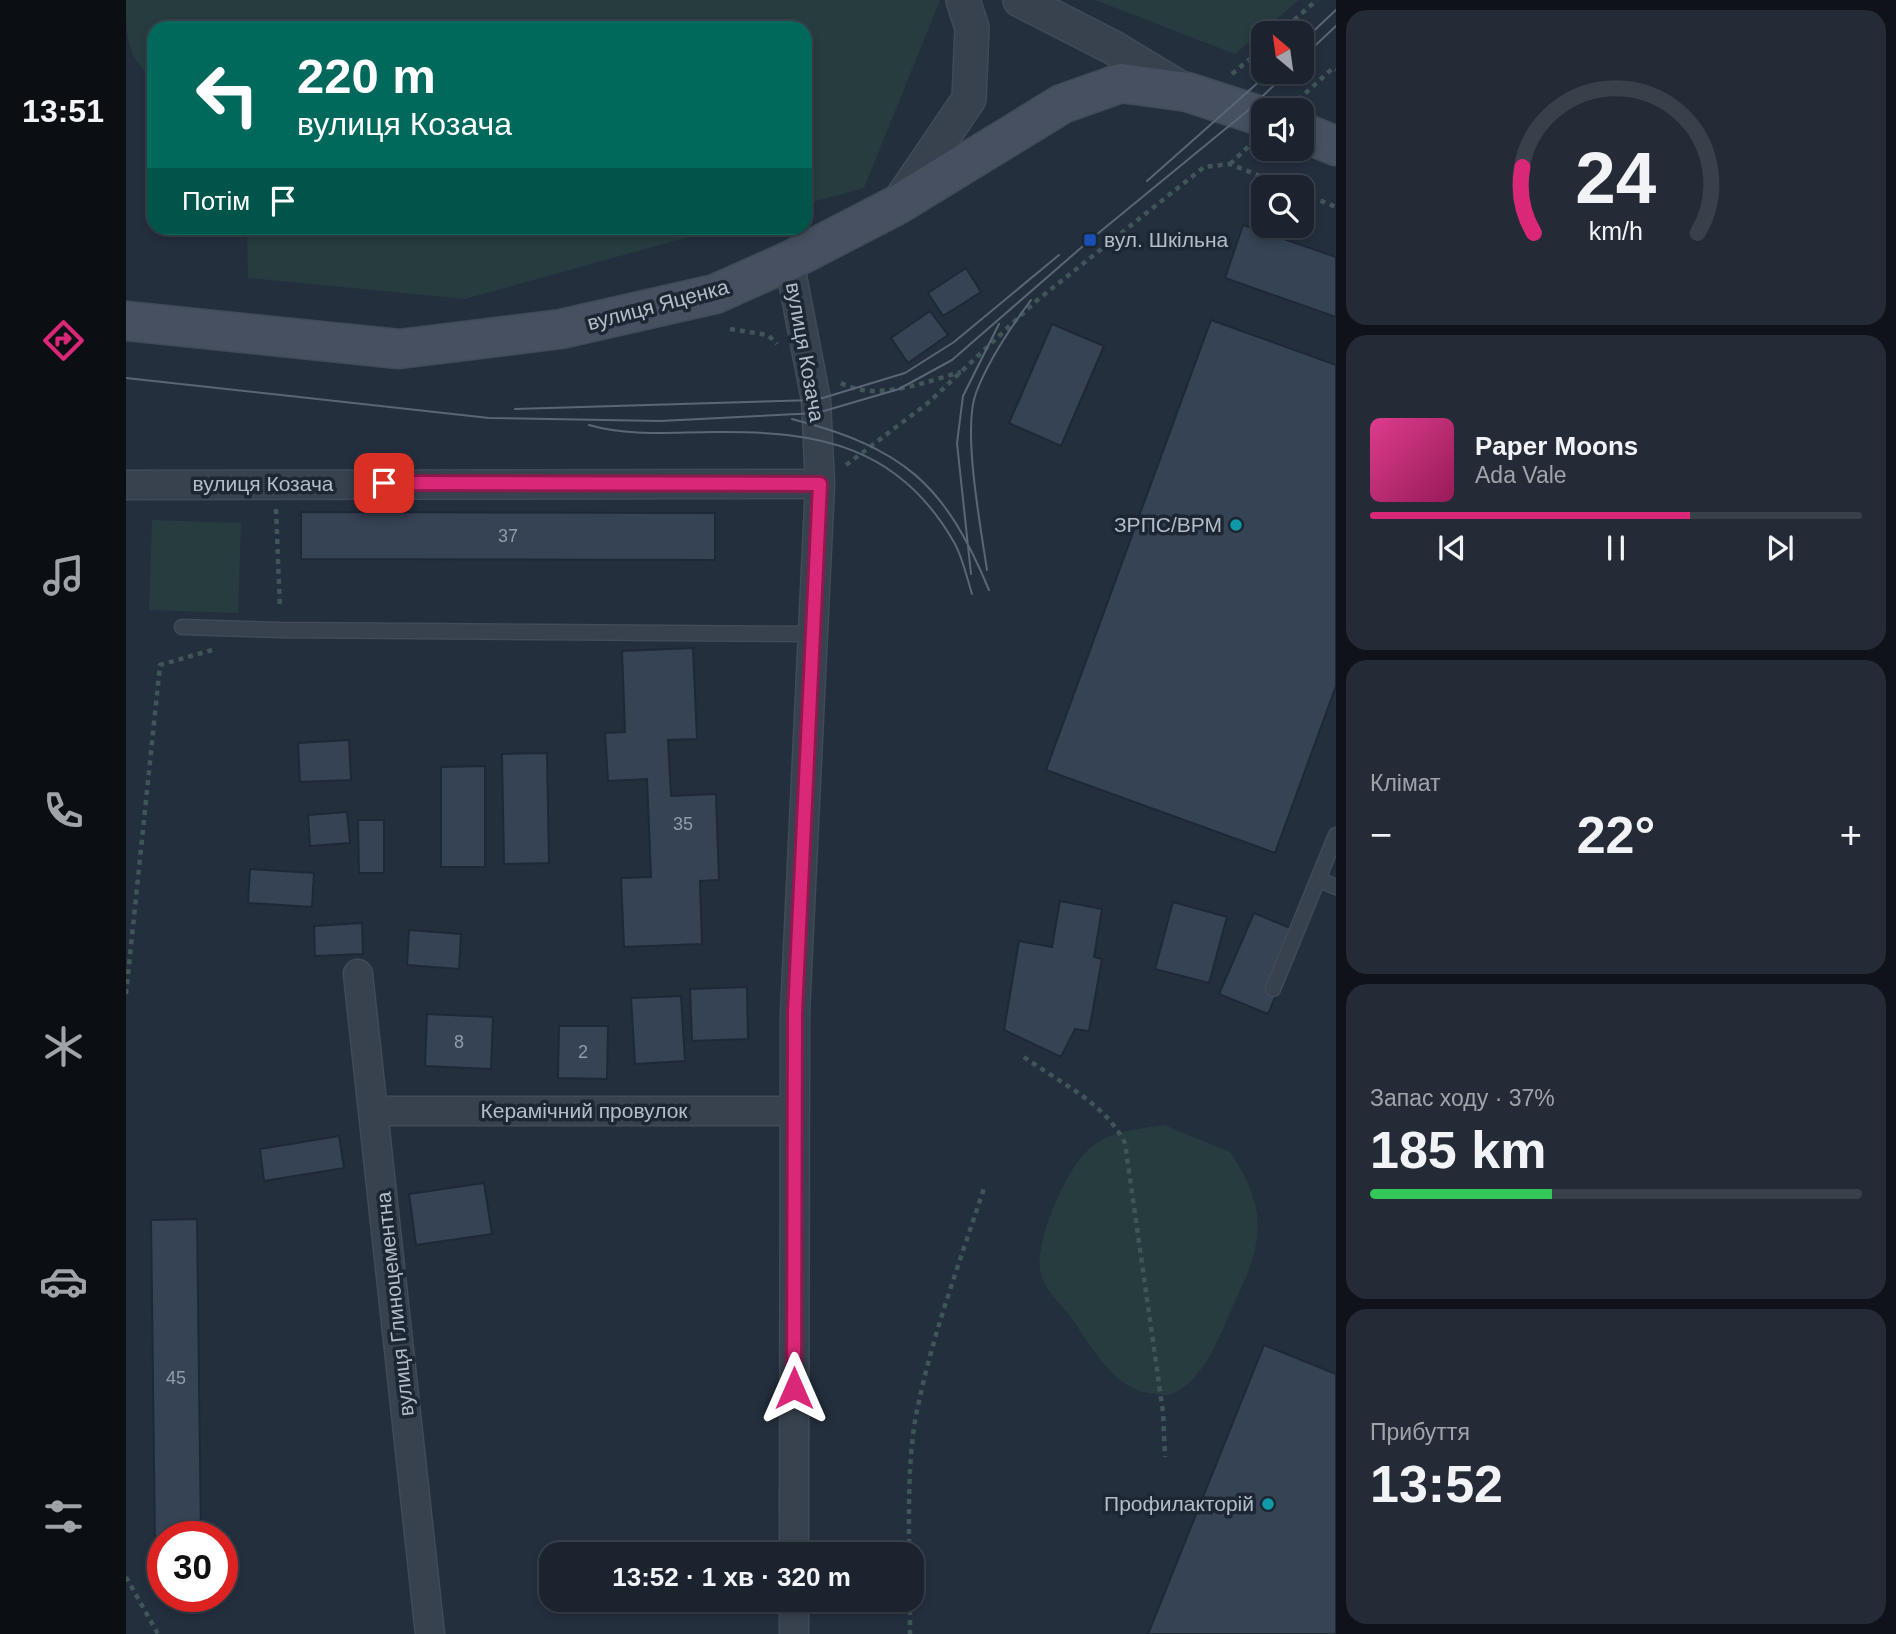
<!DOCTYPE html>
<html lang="uk">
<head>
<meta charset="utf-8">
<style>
	:root { --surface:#1b232e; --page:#242b36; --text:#f1f3f6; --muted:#a0a4aa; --line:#39404a; --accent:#db2777 }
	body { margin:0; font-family:Arial,sans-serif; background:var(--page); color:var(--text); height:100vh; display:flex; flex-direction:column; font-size:26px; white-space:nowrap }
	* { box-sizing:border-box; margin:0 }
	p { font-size:23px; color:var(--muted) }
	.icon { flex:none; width:38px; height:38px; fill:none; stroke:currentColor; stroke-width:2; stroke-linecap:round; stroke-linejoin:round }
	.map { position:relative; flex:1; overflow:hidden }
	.details { display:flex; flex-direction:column; gap:10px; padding:10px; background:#0f1319; width:560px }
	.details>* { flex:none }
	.hud { position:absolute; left:21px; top:21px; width:665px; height:214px; border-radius:21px; box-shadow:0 4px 10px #0003,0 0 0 2px var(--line); background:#00695c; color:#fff; overflow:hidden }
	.needle { width:46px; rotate:331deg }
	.tools { position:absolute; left:1125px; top:21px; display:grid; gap:14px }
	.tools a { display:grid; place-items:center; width:63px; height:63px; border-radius:14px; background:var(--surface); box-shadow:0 4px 10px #0003,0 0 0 2px var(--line); font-size:35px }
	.speed { position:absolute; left:21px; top:1521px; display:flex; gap:14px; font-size:35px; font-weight:700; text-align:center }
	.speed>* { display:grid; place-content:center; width:91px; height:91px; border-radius:50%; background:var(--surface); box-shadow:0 4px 10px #0003,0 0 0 2px var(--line); line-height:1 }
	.speed .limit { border:10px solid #d22; background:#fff; color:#111 }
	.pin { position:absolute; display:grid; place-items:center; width:60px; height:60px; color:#fff; margin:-30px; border-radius:14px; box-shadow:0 4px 10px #0006 }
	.me { position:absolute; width:77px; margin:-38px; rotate:0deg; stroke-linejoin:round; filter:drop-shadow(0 0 5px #0008) }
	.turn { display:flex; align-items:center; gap:24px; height:147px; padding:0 35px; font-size:32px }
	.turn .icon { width:91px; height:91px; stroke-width:2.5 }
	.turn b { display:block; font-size:49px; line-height:60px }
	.then { display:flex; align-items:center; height:66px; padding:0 35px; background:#0003; gap:14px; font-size:26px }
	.big { font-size:52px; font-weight:700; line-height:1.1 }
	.details .tile { flex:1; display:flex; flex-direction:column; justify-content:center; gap:10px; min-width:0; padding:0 24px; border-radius:21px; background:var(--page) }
	.details .dial { align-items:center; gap:0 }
	.dial svg { height:182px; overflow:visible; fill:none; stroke:var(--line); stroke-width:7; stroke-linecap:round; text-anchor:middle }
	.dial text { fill:var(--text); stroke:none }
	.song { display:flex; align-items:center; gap:21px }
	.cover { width:84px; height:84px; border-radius:10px; background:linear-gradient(135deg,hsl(330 70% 55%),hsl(330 70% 35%)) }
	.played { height:7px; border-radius:4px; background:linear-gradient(90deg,var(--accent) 65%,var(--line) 65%) }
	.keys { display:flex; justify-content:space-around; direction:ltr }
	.heat { display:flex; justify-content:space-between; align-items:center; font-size:38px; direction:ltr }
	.charge { height:10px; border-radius:5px; background:linear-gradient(90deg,#34c759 37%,var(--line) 0) }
	.trip { position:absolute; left:413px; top:1542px; width:385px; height:70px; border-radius:21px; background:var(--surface); box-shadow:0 4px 10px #0003,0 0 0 2px var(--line); font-weight:700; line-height:70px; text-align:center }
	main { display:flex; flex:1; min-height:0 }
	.menu { display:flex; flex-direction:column; width:126px; justify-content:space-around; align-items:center; background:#0b0e12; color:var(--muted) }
	.menu .icon { width:49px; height:49px }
	.menu .active { color:var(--accent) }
	.menu b { font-size:32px; color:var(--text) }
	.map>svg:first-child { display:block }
</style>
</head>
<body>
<main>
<nav class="menu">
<b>13:51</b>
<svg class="icon active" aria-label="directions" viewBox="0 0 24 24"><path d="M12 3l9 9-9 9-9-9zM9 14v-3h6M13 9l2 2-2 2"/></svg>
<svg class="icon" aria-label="music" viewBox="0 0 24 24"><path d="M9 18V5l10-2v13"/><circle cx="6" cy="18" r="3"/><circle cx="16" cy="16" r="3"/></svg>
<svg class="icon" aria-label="phone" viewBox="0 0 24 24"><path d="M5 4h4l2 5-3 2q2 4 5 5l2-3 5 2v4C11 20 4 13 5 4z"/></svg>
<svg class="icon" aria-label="climate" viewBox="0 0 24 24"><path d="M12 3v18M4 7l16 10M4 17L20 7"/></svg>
<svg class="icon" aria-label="car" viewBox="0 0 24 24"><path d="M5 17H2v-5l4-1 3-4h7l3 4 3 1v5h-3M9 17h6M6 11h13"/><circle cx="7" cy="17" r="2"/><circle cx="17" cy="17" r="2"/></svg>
<svg class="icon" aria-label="filters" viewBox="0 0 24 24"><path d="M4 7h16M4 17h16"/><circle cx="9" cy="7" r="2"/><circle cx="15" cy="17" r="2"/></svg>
</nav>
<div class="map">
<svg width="1210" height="1634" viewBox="0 0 1210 1634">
	<rect width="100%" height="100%" fill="#242f3e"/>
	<path fill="#263c3f" d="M0,0H814L738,188L679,204V28H28V78C0,60 0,32 0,0Z
		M969,0H1173L1109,54Z
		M121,228H595L339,299L122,278Z
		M26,520L115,523L112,613L23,610Z
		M1038,1125L1104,1152C1140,1205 1139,1239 1112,1295C1097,1326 1081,1380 1046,1394C1041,1396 1035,1395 1030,1394C988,1392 967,1348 944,1316C935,1305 921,1291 916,1278C904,1248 942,1162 968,1145C989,1130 1013,1129 1038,1125Z"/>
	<path fill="#364354" stroke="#1f2835" stroke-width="2" d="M1117,225L1210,257V317L1099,278Z
		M840,268L855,292L817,316L802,293Z
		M804,311L822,335L782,363L765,338Z
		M1085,320L1210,365V686L1149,853L920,770Z
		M926,324L978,346L935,446L883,423Z
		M175,512L589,513V560L175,559Z
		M567,648L571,739L542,740L545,796L590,794L593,880L574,881L576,944L498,947L495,878L525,877L521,779L482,781L479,733L499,732L496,651Z
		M223,740L225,780L174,782L172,743Z
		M421,753L423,863L378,864L376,754Z
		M359,766V867H315V767Z
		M221,812L224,843L184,846L182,815Z
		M232,820H258V873H233Z
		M124,869L188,873L186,907L122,903Z
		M934,901L976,909L968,957L976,959L963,1031L949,1029L935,1057L878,1030L893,941L926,947Z
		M1047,902L1101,917L1083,983L1029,969Z
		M1128,913L1176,933L1142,1014L1093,994Z
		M236,923L237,954L189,956L188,926Z
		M283,930L335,934L333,969L281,965Z
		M621,987L622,1039L566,1041L564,989Z
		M555,996L559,1061L509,1064L505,998Z
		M301,1014L367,1017L365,1069L299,1066Z
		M433,1026H482L481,1079L432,1078Z
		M213,1136L218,1168L138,1181L134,1149Z
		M358,1183L366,1234L290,1245L283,1194Z
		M71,1219L75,1536H37V1546H29L25,1220Z
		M1138,1345L1210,1374V1634H1022Z"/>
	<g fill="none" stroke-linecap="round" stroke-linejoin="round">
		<g stroke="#414a57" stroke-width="17">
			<path id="service" d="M56,627L154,630L685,634
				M1192,879L1210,887
				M1147,989L1210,835"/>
		</g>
		<g stroke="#414a57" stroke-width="31">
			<path id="minor" d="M663,261L690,400L694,484L669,1013L668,1554
				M0,485L694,484
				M232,974L304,1634
				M248,1111H669
				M668,1634V1600"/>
		</g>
		<g stroke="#414a57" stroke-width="36">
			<path id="tertiary" d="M894,0L986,47L1059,91
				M773,202L843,99L846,28L837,0"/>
		</g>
		<g stroke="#414a57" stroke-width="41">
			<path id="secondary" d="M1176,132L1210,146
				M0,321L273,349L435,329L589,294L663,261L771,205L936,104L995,83L1061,92L1138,117"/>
		</g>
		<path stroke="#3f5557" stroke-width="4.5" stroke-dasharray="5 5" stroke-linecap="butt" d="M1153,33L1191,0
			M1106,74L1138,47
			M1172,100L1207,68L1210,70
			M1104,164L1123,146
			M1176,193L1210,207
			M604,329L642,335L651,344
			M715,383C752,402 798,382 835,372
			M720,465L802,403L909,302L1078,167L1104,164L1161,187
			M150,509L154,609
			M0,994L34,665L86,650
			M898,1057C934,1083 978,1102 999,1143L1037,1412L1039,1457
			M783,1554C783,1510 782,1465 789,1421C804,1340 834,1262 859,1185
			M0,1577L32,1634
			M784,1600V1634"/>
		<use href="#service" stroke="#38414e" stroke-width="14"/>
		<use href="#minor" stroke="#38414e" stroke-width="28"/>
		<use href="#tertiary" stroke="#38414e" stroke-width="33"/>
		<use href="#secondary" stroke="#465061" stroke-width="38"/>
		<path stroke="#5a6575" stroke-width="2" d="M1176,42L1210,10
			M1176,58L1210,26
			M1021,181L1144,72
			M0,378L363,418L534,421L691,413L773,389L826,360L964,240L1120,112L1162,72
			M389,409L690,400L779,373L828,342L933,255
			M666,419C778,448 819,484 863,590
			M463,425C505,437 547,432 590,432C693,431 774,446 829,544C837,559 841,578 846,594
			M861,570C855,529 836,429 850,393C862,361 885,327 905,300
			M845,574L831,443L837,396L873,324"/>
	</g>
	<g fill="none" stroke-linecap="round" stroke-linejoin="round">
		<g stroke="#8e194d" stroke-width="18">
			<path id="route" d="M258,483L694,484L669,1013L668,1388"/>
		</g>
		<use href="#route" stroke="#db2777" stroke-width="12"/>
	</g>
	<rect fill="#1a4fb4" stroke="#1d2633" stroke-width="2.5" x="957" y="233" width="14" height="14" rx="3.5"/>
	<g fill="#0f9aa8" stroke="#1d2633" stroke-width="2.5">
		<circle cx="1110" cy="525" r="7"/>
		<circle cx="1142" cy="1504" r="7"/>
	</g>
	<g text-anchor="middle" stroke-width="7" stroke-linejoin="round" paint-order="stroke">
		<g font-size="18" fill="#929caa">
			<text x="382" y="542">37</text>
			<text x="557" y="830">35</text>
			<text x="333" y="1048">8</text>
			<text x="457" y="1058">2</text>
			<text x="50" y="1384">45</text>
		</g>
		<g font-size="21" fill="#b4bcc9" stroke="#1d2633" text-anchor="end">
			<text x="978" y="247" text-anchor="start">вул. Шкільна</text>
			<text x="1096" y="532">ЗРПС/ВРМ</text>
			<text x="1128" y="1511">Профилакторій</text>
		</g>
		<g font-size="21" fill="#b4bcc9" stroke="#1d2633">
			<text transform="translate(532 305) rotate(-15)" y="7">вулиця Яценка</text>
			<text transform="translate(679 352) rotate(80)" y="7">вулиця Козача</text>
			<text x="137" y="491">вулиця Козача</text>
			<text x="458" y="1118">Керамічний провулок</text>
			<text transform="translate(269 1304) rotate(-96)" y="7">вулиця Глиноцементна</text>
		</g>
	</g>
</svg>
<div class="tools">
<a><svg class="needle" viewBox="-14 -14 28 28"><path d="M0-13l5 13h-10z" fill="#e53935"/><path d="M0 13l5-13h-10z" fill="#a0a4aa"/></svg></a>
<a><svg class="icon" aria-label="sound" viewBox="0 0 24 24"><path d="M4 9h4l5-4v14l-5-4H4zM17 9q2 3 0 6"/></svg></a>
<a><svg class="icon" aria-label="search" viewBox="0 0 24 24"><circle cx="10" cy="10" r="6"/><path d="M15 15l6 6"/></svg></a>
</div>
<div class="speed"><div class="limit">30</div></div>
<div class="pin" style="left:258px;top:483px;background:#d93025"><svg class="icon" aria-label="arrive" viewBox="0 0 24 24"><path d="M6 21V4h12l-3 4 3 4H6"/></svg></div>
<svg class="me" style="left:668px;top:1388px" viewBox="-20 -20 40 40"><path d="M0-17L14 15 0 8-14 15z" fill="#db2777" stroke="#fff" stroke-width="4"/></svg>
<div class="trip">13:52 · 1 хв · 320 m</div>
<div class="hud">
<div class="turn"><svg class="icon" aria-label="left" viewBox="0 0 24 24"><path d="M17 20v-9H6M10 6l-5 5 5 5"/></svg><div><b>220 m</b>вулиця Козача</div></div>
<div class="then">Потім<svg class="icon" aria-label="arrive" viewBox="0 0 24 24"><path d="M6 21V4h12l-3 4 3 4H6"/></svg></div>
</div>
</div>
<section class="details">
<div class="tile dial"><svg viewBox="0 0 100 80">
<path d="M14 69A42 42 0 1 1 86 69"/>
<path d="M14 69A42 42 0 0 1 9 40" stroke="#db2777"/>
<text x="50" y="56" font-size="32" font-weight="700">24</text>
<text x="50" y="72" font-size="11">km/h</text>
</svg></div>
<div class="tile">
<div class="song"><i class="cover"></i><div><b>Paper Moons</b><p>Ada Vale</p></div></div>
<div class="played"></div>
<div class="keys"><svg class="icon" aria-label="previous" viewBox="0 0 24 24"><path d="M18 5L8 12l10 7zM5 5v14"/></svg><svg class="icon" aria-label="pause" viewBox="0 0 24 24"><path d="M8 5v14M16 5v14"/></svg><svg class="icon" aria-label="next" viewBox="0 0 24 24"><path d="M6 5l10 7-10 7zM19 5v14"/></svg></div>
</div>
<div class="tile"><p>Клімат</p>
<div class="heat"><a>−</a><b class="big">22°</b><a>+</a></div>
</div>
<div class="tile"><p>Запас ходу · 37%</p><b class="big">185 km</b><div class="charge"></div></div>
<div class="tile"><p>Прибуття</p><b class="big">13:52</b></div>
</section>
</main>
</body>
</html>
